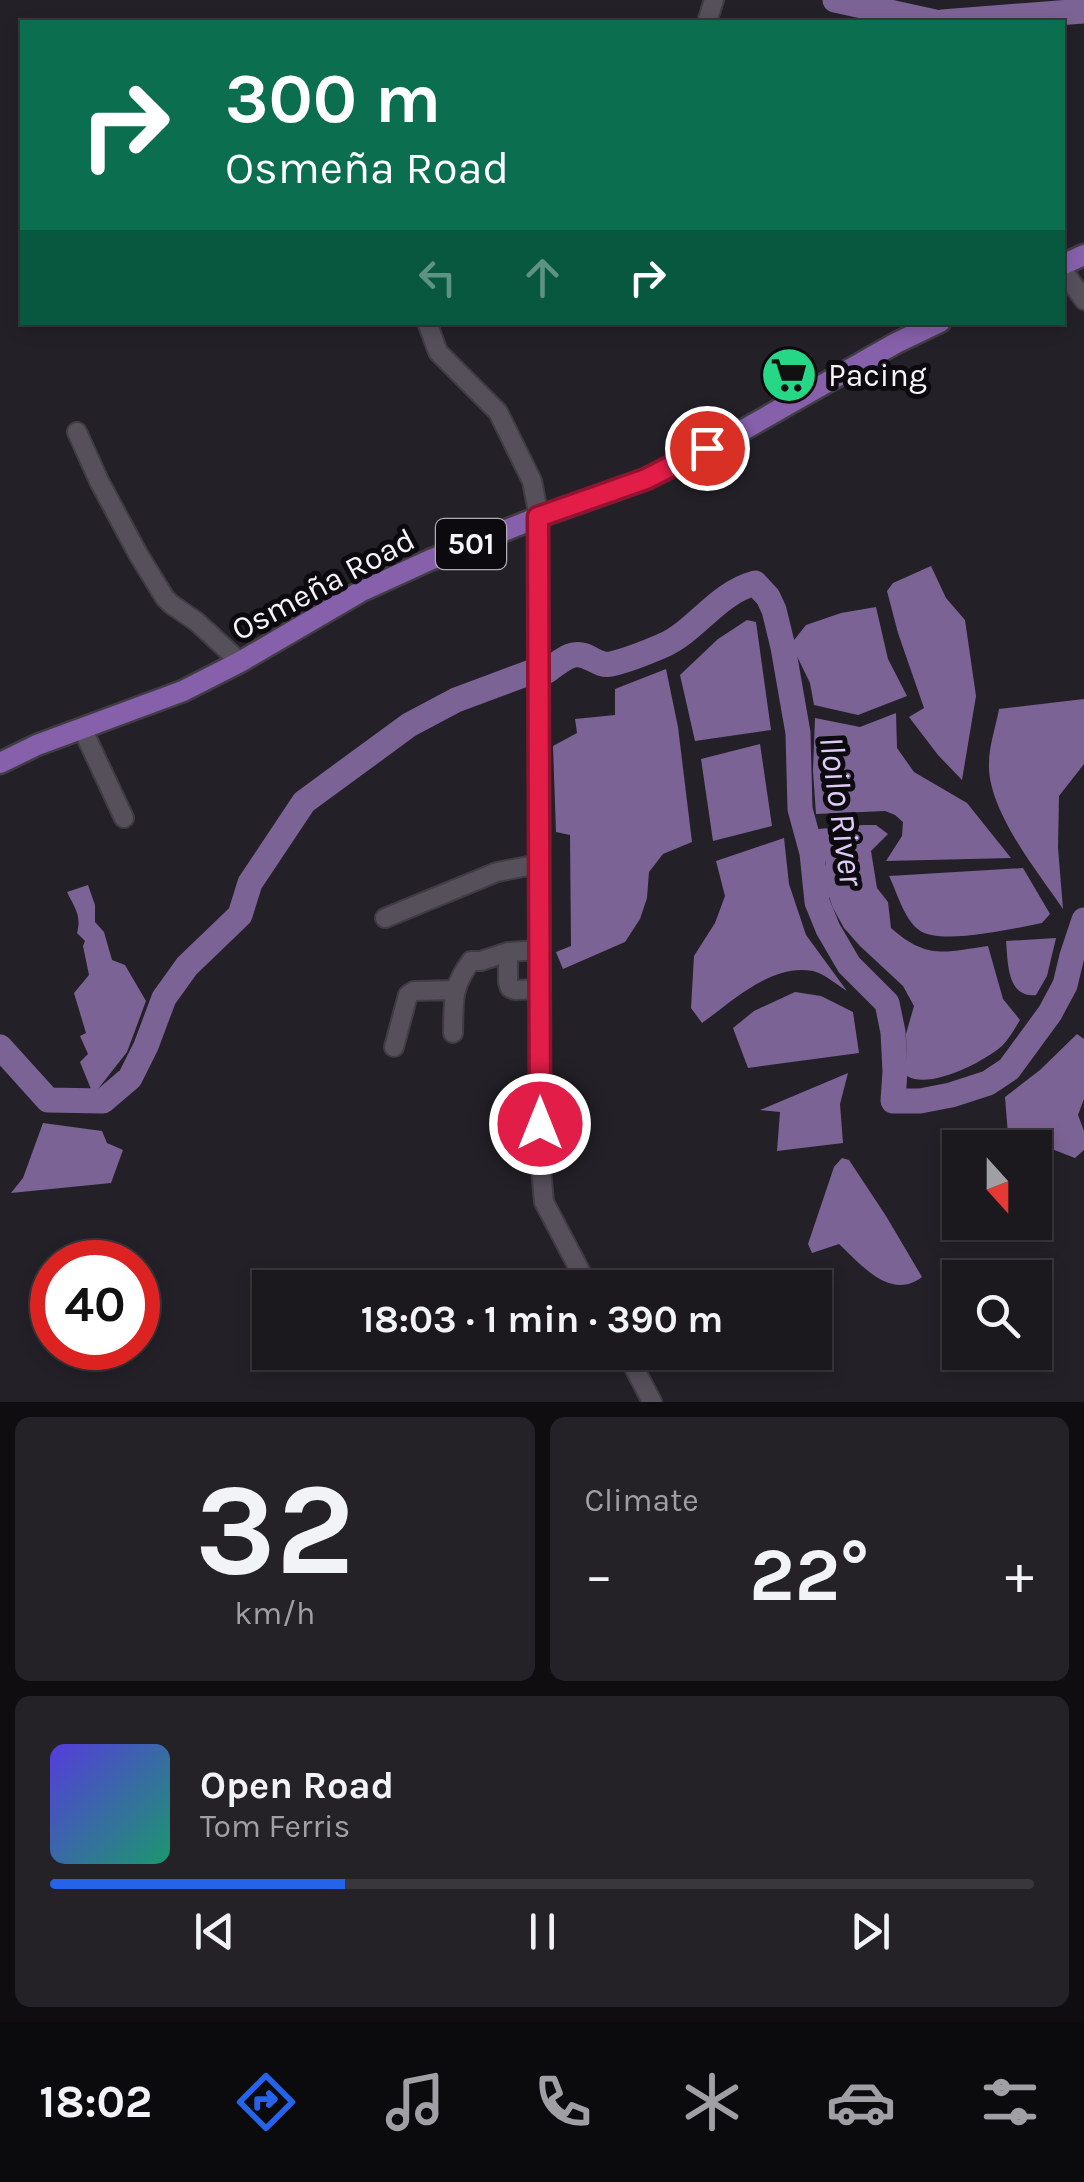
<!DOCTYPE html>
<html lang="en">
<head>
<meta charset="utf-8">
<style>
	:root { --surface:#1b181e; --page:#242127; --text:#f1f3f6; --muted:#a0a0a4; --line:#39373c; --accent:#2563eb }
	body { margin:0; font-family:Karla,sans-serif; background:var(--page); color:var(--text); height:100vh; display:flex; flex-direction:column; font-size:38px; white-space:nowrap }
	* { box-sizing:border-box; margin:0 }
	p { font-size:32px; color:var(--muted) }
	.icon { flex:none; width:55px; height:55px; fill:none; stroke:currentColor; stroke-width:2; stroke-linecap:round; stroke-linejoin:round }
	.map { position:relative; height:1402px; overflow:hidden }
	.details { display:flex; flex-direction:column; gap:15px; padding:15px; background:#0f0d10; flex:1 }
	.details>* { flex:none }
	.top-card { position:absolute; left:20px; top:20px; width:1045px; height:305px; border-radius:0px; box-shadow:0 5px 15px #0003,0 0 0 2px var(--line); background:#0b6e4f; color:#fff; overflow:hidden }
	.needle { width:65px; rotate:159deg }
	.tools { position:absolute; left:942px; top:1130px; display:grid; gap:20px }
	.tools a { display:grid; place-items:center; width:110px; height:110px; border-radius:0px; background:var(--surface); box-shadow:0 5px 15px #0003,0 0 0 2px var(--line); font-size:50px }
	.speed { position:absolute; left:30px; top:1240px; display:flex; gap:20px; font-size:50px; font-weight:700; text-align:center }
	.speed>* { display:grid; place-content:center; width:130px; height:130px; border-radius:50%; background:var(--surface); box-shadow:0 5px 15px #0003,0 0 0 2px var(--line); line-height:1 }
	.speed .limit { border:15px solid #d22; background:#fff; color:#111 }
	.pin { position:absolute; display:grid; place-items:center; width:85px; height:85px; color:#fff; margin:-42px; border:5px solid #fff; border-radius:50%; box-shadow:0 2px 10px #0007 }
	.me { position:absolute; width:110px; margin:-55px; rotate:0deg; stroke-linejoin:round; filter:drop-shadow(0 0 8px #0008) }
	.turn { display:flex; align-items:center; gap:35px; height:210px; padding:0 40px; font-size:45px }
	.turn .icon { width:130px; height:130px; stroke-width:2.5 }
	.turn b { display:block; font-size:70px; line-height:85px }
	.lanes { display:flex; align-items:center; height:95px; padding:0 40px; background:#0003; justify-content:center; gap:50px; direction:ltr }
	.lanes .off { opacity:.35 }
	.big { font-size:75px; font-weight:700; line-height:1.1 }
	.details .widget { flex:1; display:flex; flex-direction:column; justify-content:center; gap:15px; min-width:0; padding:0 35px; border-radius:15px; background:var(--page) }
	.details .dial { align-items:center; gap:0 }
	.dial b { font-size:130px; line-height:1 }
	.song { display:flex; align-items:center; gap:30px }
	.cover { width:120px; height:120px; border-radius:15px; background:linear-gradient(135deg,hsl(250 70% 55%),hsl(160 70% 35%)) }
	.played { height:10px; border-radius:5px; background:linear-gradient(90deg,var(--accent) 30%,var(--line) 30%) }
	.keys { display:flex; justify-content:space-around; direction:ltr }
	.heat { display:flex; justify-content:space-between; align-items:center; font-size:55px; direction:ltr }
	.details .tiles { flex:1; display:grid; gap:15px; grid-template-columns:1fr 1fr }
	.widget:last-child { grid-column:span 2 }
	.trip { position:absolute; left:252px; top:1270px; width:580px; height:100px; border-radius:0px; background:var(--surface); box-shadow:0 5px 15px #0003,0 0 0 2px var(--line); font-weight:700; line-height:100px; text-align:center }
	.tabs { display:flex; height:160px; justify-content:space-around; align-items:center; background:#0b0a0c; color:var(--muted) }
	.tabs .icon { width:70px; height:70px }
	.tabs .on { color:var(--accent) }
	.tabs b { font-size:45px; color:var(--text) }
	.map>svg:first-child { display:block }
</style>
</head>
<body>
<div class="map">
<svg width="1084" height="1402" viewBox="0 0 1084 1402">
	<rect width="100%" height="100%" fill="#242028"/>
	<path fill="#7c6395" d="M931,566L946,598L965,620L976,696L962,780L938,755L909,717L924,708L898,633L887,591L893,583Z
		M876,607L888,659L907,696L858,715L814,705L810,683L791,644L806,625L841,613Z
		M747,620L756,622L771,730L695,741L680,675L718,639Z
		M666,669L678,727L692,842L663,854L649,872L647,898L640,919L625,942L563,969L556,952L571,946L570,835L556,832L553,746L577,733L575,719L615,715V689Z
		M1084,699V764L1059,796L1058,848L1063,909C1038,872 987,810 989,763C989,746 996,726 999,709Z
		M896,713L897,748L914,772L967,803L1011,858L886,861L902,836L903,822L895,815L885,811L816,814L813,771L815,718L860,727Z
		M760,744L772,826L713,841L701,759Z
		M864,825H876L888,834L871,851L877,888L888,902L891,928C927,960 945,952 988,946L1003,999L1020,1020C1015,1028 1009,1039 1002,1046C983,1062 930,1090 907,1076L906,1034L914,1006L903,986L860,946L844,928L833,908L824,883L826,864L818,829Z
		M784,838L789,884L806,935L847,991C837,985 825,974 813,971C772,963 733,1001 702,1023L691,1008L694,956L715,923L725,896L716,861Z
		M1023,868L1050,914L1042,923C1016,928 940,946 919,930C904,919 897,892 889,876Z
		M88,885L95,905V922L104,932L112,960L125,965L146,1001L127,1052L98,1089H91L80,1062L88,1054L80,1036L86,1033L74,993L89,975L83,946L85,941L77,933C82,915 74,907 67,892Z
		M1056,938L1047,976L1036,995C1007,998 1008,963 1006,941Z
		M795,992L821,996L853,1012L859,1053L748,1068L733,1028L754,1011Z
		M1077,1034L1084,1039V1099L1078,1115L1084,1131V1150L1075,1158L1036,1143L1029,1147H1009L1005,1097L1040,1070Z
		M848,1073L840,1104L843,1143L777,1151L780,1112L760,1110Z
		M43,1123L102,1131L107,1143L123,1150L111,1183L11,1193L23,1178Z
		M842,1158L849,1160L886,1216L922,1277C891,1301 861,1265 839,1244L812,1253L808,1244L834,1167Z"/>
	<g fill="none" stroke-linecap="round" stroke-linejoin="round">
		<path stroke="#7c6395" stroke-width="25" d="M835,0L935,22
			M942,22L1084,11
			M547,671C554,666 566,656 574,655C588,652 597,667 611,664C629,660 648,652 664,645C697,630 716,594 755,583L768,597L774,610L783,647L798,733L800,809L812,853L817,902L828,929L849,965L887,1003L893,1032L895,1071L893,1101H920L951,1095L988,1083L1009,1069L1050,1013L1065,985L1072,956L1084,920
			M0,1047L48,1100L103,1101L130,1078L146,1046L164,998L187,966L240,915L250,883L304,802L409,725L456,700L534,671"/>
		<g stroke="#403c44" stroke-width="22">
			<path id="minor" d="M707,22L714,0
				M1062,269L1084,300
				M427,322L438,352L498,412L532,481L539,517L540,1158L544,1202L589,1288
				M77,432L99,481L138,554L165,598L171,604L197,622L240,662
				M82,728L124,818
				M385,918L497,872L539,864
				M508,952V982L510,988L515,990L539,989
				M453,1033C454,1001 451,988 471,961H481L508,952L539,950
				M394,1047L408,995L414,991L454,990
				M626,1352L652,1402"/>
		</g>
		<g stroke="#403c44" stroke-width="25">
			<path id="major" d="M1062,265L1084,255
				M0,763L37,745L183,691L240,662L360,592L430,560L539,517L646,479L738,433L896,343L940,322"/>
		</g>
		<use href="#minor" stroke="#55505a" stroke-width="18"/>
		<use href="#major" stroke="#8660aa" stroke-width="20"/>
	</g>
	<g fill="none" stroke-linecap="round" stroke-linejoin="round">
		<g stroke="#92132f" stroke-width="25">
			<path id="route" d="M540,1124L538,517L646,479L707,448"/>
		</g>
		<use href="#route" stroke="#e11d48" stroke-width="18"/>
	</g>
	<defs>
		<g id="supermarket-disc" transform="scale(2.875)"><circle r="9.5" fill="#26d886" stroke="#0c0a0e"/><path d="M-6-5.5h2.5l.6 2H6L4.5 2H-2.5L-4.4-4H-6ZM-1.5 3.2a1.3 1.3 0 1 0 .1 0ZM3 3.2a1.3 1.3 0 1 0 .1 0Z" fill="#111"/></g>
	</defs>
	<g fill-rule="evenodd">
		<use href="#supermarket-disc" x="789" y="375"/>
	</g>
	<g text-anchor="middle" stroke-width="10" stroke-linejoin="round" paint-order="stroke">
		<rect fill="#0c0a0e" stroke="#b0adb2" stroke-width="2.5" x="436" y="519" width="70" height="50" rx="8"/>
		<g font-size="30" font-weight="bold" fill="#f6f3f9">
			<text x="471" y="554">501</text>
		</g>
		<g font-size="32" fill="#f6f3f9" stroke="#0c0a0e" text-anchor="start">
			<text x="828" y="386">Pacing</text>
		</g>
		<g font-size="32" fill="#f6f3f9" stroke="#0c0a0e">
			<text transform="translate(323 584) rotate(-28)" y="11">Osmeña Road</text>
		</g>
		<g font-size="35" font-style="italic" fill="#dfcaf8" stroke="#0c0a0e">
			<text transform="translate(842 811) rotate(82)" y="12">Iloilo River</text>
		</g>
	</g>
</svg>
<div class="tools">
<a><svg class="needle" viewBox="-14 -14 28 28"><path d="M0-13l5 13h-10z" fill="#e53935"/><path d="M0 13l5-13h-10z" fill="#a0a0a4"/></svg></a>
<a><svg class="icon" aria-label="search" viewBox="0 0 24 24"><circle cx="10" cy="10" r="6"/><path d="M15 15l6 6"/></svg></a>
</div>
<div class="speed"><div class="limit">40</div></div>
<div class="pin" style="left:707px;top:448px;background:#d93025"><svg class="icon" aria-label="arrive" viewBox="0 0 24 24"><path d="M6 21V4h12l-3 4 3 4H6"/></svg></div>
<svg class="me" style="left:540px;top:1124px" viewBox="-20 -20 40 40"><circle r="17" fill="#e11d48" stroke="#fff" stroke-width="3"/><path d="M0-11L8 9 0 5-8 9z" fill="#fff"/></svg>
<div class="trip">18:03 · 1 min · 390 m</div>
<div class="top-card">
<div class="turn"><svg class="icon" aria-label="right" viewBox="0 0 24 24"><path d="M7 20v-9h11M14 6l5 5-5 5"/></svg><div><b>300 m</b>Osmeña Road</div></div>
<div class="lanes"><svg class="icon off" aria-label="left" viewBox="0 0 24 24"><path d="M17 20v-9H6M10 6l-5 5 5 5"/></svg><svg class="icon off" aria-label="ahead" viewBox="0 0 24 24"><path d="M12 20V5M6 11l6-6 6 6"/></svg><svg class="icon" aria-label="right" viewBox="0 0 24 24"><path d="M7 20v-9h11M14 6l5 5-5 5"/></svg></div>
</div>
</div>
<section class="details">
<div class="tiles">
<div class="widget dial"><b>32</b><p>km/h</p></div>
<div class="widget"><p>Climate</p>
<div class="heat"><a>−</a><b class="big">22°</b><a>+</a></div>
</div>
<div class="widget">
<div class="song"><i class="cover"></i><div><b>Open Road</b><p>Tom Ferris</p></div></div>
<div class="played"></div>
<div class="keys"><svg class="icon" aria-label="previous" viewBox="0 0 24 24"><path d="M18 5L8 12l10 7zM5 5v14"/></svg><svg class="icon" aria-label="pause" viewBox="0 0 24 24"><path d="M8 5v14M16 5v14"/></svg><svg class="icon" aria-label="next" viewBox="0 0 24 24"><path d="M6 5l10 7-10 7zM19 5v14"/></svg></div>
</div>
</div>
</section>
<nav class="tabs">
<b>18:02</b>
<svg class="icon on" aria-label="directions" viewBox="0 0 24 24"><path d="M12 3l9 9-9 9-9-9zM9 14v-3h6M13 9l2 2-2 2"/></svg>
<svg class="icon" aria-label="music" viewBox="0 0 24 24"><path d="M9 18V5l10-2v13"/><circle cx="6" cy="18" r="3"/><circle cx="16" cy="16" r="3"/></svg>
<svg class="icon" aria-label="phone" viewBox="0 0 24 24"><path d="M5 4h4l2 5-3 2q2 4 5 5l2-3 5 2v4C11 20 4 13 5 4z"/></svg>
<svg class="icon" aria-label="climate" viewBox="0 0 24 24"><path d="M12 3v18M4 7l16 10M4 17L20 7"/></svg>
<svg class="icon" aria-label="car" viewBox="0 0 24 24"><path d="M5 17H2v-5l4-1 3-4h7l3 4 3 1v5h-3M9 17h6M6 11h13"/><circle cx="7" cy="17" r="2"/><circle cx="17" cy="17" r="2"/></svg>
<svg class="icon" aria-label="filters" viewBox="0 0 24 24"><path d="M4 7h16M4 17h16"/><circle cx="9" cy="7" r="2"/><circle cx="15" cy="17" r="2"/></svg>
</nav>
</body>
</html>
